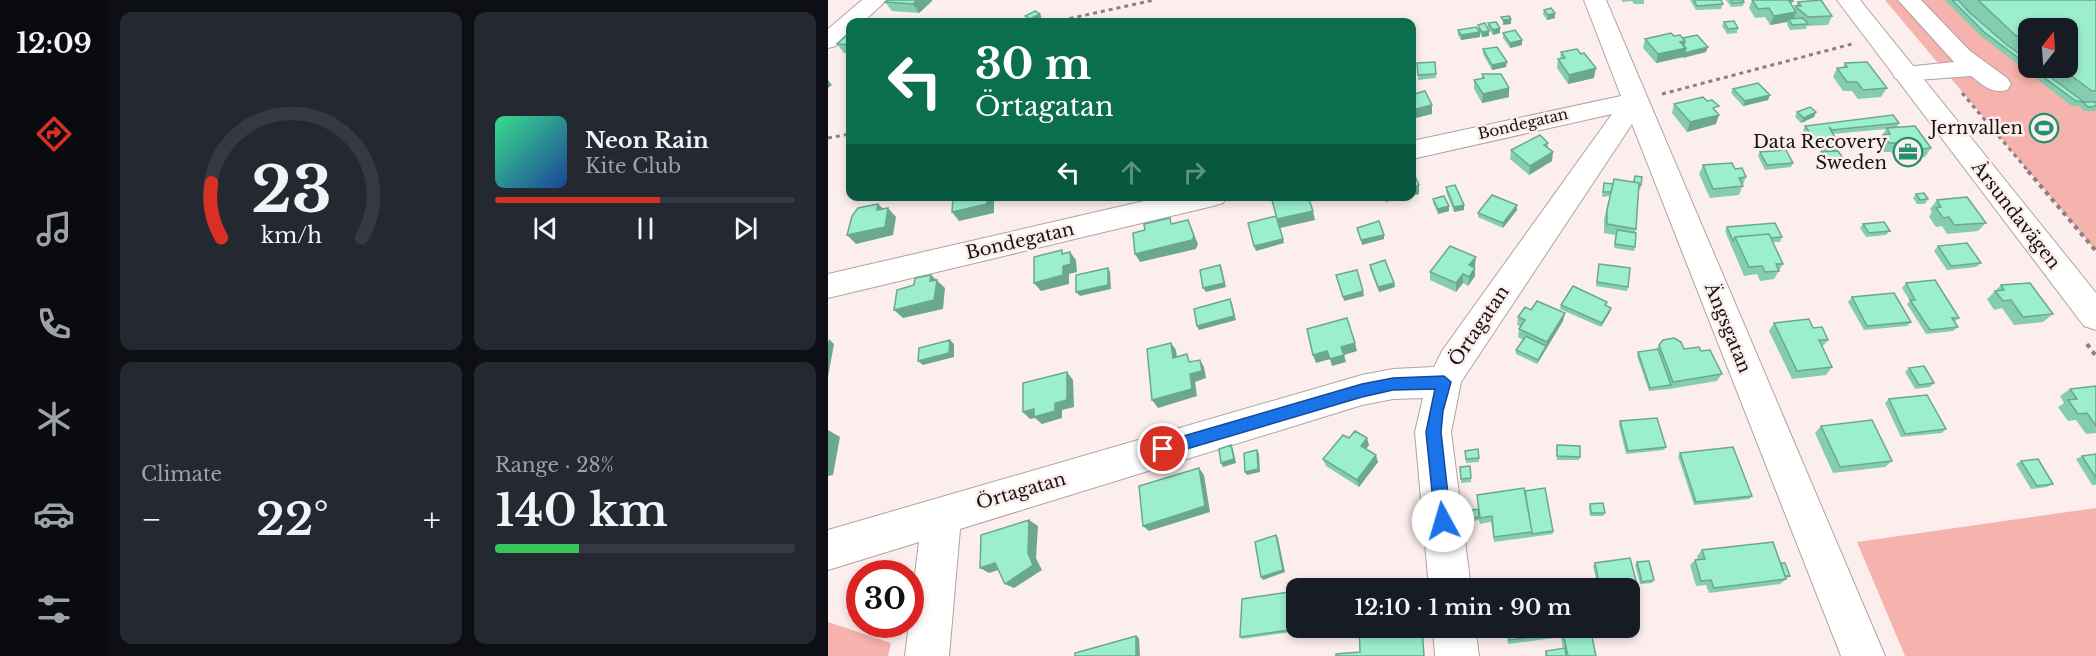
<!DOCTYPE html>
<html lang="en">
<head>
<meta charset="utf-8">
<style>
	:root { --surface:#171b24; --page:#242831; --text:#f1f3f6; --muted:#9ea1a6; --line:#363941; --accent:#d93025 }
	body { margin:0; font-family:"Libre Baskerville",serif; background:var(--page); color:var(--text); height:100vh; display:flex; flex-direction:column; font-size:22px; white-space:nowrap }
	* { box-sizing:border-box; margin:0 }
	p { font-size:20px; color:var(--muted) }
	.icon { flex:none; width:33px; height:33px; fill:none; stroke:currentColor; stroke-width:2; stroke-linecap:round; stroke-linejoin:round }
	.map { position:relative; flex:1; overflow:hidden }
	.details { display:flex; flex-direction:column; gap:12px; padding:12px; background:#0d0f14; width:720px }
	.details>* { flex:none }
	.guide { position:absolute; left:18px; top:18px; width:570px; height:183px; border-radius:12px; box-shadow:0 3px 9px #0003; background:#0b6e4f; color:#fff; overflow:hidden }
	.needle { width:39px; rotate:17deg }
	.tools { position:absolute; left:1190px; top:18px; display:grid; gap:12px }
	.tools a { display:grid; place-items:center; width:60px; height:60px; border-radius:12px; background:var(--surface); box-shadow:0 3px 9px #0003; font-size:30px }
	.speed { position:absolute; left:18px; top:560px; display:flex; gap:12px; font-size:30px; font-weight:700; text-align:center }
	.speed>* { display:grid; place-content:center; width:78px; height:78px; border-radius:50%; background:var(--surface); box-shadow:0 3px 9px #0003; line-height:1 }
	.speed .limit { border:9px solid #d22; background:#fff; color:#111 }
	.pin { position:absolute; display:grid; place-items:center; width:51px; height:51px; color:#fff; margin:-26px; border:3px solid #fff; border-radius:50%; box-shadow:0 2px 6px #0007 }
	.me { position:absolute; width:66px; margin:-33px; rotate:354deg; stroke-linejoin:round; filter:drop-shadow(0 0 4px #0008) }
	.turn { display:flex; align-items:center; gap:21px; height:126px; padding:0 30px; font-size:27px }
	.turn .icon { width:78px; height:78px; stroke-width:2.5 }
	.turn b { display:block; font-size:42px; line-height:51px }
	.lanes { display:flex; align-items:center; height:57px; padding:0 30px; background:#0003; justify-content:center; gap:30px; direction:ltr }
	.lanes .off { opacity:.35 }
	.big { font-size:45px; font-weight:600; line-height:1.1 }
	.details .card { flex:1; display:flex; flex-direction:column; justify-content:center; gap:9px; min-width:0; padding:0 21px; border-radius:12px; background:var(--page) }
	.details .dial { align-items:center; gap:0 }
	.dial svg { height:156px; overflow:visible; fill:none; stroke:var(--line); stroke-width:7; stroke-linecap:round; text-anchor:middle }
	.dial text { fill:var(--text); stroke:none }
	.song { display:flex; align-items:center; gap:18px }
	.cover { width:72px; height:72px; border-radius:9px; background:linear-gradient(135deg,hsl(150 70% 55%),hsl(220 70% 35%)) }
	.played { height:6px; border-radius:3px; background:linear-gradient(90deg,var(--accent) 55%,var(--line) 55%) }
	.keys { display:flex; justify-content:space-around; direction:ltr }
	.heat { display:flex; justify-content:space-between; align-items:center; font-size:33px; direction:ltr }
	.charge { height:9px; border-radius:4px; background:linear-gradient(90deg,#34c759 28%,var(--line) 0) }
	.details .tiles { flex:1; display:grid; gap:12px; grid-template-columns:repeat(2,1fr) }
	.trip { position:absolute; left:458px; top:578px; width:354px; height:60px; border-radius:12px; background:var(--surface); box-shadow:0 3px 9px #0003; font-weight:600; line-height:60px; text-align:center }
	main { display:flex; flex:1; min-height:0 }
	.dock { display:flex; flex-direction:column; width:108px; justify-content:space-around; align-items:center; background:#090b0e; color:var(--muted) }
	.dock .icon { width:42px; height:42px }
	.dock .current { color:var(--accent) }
	.dock b { font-size:27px; color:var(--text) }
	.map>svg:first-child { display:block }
</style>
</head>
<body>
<main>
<nav class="dock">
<b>12:09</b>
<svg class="icon current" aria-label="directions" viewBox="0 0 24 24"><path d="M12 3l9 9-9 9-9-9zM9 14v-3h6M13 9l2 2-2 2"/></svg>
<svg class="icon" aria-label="music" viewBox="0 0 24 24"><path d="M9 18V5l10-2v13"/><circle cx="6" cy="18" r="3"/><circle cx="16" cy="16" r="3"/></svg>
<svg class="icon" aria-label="phone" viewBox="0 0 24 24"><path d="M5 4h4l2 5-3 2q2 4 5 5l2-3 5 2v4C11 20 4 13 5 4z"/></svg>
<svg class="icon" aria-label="climate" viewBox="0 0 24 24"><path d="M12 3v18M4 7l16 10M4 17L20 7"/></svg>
<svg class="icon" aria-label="car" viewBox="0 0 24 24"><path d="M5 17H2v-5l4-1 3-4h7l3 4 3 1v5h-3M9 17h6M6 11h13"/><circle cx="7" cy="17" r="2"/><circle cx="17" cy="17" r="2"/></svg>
<svg class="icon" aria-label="filters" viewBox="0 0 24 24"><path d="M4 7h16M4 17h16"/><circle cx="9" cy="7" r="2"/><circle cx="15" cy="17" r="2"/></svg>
</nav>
<section class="details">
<div class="tiles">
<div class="card dial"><svg viewBox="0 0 100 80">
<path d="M14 69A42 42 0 1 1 86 69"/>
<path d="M14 69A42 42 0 0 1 9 41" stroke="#d93025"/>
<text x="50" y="56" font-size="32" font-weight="700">23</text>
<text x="50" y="72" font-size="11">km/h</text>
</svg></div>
<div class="card">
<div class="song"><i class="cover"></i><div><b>Neon Rain</b><p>Kite Club</p></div></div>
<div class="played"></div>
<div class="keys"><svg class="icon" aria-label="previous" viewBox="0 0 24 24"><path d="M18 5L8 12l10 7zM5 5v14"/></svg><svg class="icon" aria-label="pause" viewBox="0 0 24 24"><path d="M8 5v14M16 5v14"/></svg><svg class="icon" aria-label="next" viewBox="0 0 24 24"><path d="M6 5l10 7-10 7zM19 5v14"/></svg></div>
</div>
<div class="card"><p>Climate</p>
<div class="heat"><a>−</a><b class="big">22°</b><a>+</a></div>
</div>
<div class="card"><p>Range · 28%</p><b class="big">140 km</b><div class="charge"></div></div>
</div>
</section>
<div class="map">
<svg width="1268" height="656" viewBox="0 0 1268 656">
	<rect width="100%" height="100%" fill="#fceeed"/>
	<path fill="#f6b2ac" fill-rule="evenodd" d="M1057,0H1268V251ZM1200,28H1239V68H1200Z
		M1268,508V656H1077L1029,542Z
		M0,622L63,643L60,656H0Z"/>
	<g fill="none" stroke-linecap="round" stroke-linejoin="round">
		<g stroke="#b0a3a2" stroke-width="2">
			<path id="minor" d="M34,0H59L35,22H22V34L8,46L0,48V29Z
				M756,0H778L1057,656H1013L804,124L633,382L623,432L643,588H601L587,432L595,398L565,399L534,405L132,529L121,656H77L91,542L0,570V530L534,375L565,369L606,367L614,351L784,114L584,159V141L793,96Z
				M1070,0H1093L1142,51L1179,78L1183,84L1179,90C1163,94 1155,85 1143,76L1076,81L1067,78L1064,73L1067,68L1126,62Z
				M338,196H399L395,203L385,206L0,298V274Z
				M605,627H647L651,656H607Z"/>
		</g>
		<g stroke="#b0a3a2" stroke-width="2">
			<path id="secondary" d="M1009,0H1032L1268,293V330L1256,326Z"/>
		</g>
		<path stroke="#89807f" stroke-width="3" stroke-dasharray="4 4" stroke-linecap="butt" d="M226,22L326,0
			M1134,93L1202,173
			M834,94L1024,44
			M0,138L22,134"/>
		<path stroke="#89807f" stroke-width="4" stroke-dasharray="4.5 4.5" stroke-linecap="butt" d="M1200,171L1268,251
			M1259,344L1268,356"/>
		<use href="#minor" fill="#fff" fill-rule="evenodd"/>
		<use href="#secondary" fill="#fff" fill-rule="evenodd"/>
	</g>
	<path fill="#85cdb1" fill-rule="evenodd" d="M60,0H104V1L91,13L64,11L57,2Z
		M794,0H819H816V4H806L804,1L794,2Z
		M862,0H893L895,4L893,9L868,10Z
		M898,0H915L916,2L915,6L903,7Z
		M924,0H964L965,1L963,5L966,9L970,2L1004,16L1000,25L979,26L978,29L962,30L959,24V22L942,25L937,17L927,18L921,8Z
		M1117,0H1268V111H1256L1251,106H1244L1153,36ZM1200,28L1239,68H1200Z
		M716,10L727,18L719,20L715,14Z
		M896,22L910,28L909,33L899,34L894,26Z
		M660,23L672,33L665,35L660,28Z
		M650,25L661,31V36L654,37L652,33V37L633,40L630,35V30L650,29Z
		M22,32V53H16L9,44Z
		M675,33L694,40V45L682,48L675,38Z
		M846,36L855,38L878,52L828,63L815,48L817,39Z
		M655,49L678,67L664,70L655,54Z
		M733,52L766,78L740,84L729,68L730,59H732Z
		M607,62L608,78L590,80L589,63Z
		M1017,63L1059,88L1053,97L1030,99L1024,91H1015L1005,77L1009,68L1015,67Z
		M654,74L681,97L654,103L646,89V80L654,78Z
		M905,89L940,100L915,106L903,93Z
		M846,104L889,112L888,124L859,132L844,113Z
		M969,112H988L986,117L973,123L967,117Z
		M1071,123L1068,128L1103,148L1097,157L1068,160L1063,152H1056L1050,144L1058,129L1005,134L1012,146L1010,151L1015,158L1012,162L995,164L991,156L993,152H994L991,145L985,146L975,131L977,126Z
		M720,143V148L724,161L701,175L682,159L683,150Z
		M932,152L965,163L963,167L937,170L930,156Z
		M875,165L907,169L918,177L911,195L882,198L871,174Z
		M807,176L813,185L812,190L811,189L808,229L807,233V247L806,251L786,248L787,235L776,233V219L782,196L774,197L776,183L785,184L805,182Z
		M618,187L636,210L626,212L618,192Z
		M1088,194L1100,199L1097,204H1089L1085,198Z
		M605,199L621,211L610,214L605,203Z
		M1109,200L1158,223L1150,231L1119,234L1114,226L1108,227L1101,217L1104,212L1102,209Z
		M689,210L675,228L650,217V213Z
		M1035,224L1062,231L1058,235L1038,237L1032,228Z
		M899,227L954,237L952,242H945L955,264L946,279L932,281L929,274L916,276L897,231Z
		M1110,246L1153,263L1148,267L1119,270L1106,251Z
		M771,264L800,287L799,291L768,286Z
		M542,265L566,283L567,287L551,292L542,269Z
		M647,266L646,268H647V276L640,286L635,283L628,292L602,280V272Z
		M1078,283L1131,318L1126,322L1130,327L1125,331L1098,334L1079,304L1082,301L1074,288Z
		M1173,285L1225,314L1215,322L1186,325L1174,308L1166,310L1159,299Z
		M1024,297L1083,322L1079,326L1036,330L1020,302Z
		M779,302L778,306L782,312L773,327L732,309L733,305Z
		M690,317L735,321L709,364L688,354V350L695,340L690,337L691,329L692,326L689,325Z
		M946,323L985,328L1000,340L994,347L1004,367L998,375L964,379L941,331Z
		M831,345L873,351L894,374L889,381L841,389L821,391L809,356L810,352L829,349Z
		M1081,368L1106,383L1102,387L1087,389L1077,372Z
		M1268,386V433L1258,434L1248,420L1240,421L1230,407L1236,403L1232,396L1242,389Z
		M1061,399L1118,429L1114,433L1073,437L1057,403Z
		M792,421L838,447L836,450L798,454L791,425Z
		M993,426L1064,461L1057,467L1005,473L987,433Z
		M521,438L541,445L538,449L550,462L531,487L498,466L495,459Z
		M729,445L752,457L751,460H729L728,448Z
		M637,451L651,458V462L638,463Z
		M852,453L924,496L921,499L866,505L850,456Z
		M1268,454V485H1264L1248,459L1254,456Z
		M1193,461L1225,484L1219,487L1203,489L1188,464Z
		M632,467L643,478V482L633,483Z
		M649,495L725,531V534L666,542L663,522L652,524L651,520L645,521L644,510L650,509Z
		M762,504L777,513L775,516H762L761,507Z
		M874,550L953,563L962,576L952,584L881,593L878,585L868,586L862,565L867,560H870L869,556Z
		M809,562L826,580L824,583L812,584L807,565Z
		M767,563L810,588L808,591L801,592V588H770L765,566Z
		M463,595L464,632L414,639L412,637Z
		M678,627H762L768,656H717V653L718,651L735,649L733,637L680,644Z"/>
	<path fill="#6ca790" d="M89,0H104V1L91,13L85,4Z
		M968,12L964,22L961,19L959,22L942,25L946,16Z
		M727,13V18L719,20L720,15Z
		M212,14L214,19L207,22H203L202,19Z
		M683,19V24L675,25V20Z
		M672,28V33L665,35V30Z
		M661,31V36L654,37V32Z
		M652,32V37L633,40V35Z
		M694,40V45L682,48V43Z
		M857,41L858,48L855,57L828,63L830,54L852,42Z
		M880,47L878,52L855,58L856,53Z
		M586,52V57L584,58V53Z
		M679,62L678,67L664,70V65Z
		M768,68L766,78L740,84L741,75Z
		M0,80L4,85L0,88Z
		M681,88V97L654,103L655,94Z
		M942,95L940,100L915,106L917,101Z
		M604,105V114L584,119V110Z
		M988,112L986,117L973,123L976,118Z
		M891,115L888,124L859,132L862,122Z
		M725,152L724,161L701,175L702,166Z
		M591,185V194L584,196V187Z
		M159,196H166V213L131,221L124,212Z
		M227,196H239L229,199Z
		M557,196H580L558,202Z
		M50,204L59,212L49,210Z
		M636,205V210L626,212V207Z
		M689,205V210L675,228V223Z
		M621,206V211L610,214V209Z
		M60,208L68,217L65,235L28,244L19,235Z
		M485,211L487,220L452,228L449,219Z
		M360,220L370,244L368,249L312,262L307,254Z
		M556,235V239L534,245L533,240Z
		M455,239L456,243L428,251L426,246Z
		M242,252L248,260L249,272L241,274V284L213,291L206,283Z
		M648,257L647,266L641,274V265Z
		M392,265L394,269L398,287L378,292L375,288Z
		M280,268L282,272L283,289L252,296L248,292Z
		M647,268V276L640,286L641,277Z
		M635,274V283L628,292V283Z
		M103,275L117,288L115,309L75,318L66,310L102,281Z
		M566,283L567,287L551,292L550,287Z
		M535,291L536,296L516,301L515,297Z
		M402,299L404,303L408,320L371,330L369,326Z
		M783,308L782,312L773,327L774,323Z
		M737,313L735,321L709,364L710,360L718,346L719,342Z
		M1,339L6,344L0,377V343Z
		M122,340L126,344V357L95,365L90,361Z
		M343,343L348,350L350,365L345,358Z
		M527,343L529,351L516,355L518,362L504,366L502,359L513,347Z
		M499,351L502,359L488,363L485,355Z
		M372,360L376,367L378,378L367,382L369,396L330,408L324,400L362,374Z
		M239,372L245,380L246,407L234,410V418L214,424L207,418L202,419L195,412Z
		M0,430L12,437L5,475L0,476Z
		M539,438L541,445L535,453L533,446Z
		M403,445L405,449L408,463L395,467L393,463Z
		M429,450L431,454L432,472L419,475L417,472Z
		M548,455L550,462L531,487L529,480Z
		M371,468L376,475L382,512L321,531L315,526Z
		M201,520L210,526L208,558L214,570L186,588L177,584L200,553Z
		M448,535L450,538L457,572L435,580L433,577Z
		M167,563L176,568L161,573L152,568Z
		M461,592L463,595L464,632L462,630Z
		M308,636L311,638L312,656H308Z"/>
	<path fill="#9beece" stroke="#6ca790" stroke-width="1.5" d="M60,0H89L85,4L57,2Z
		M866,0H893L895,4L869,6Z
		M903,0H915L916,2L904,3Z
		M924,0H964L965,1H961L968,12L946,16L941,8L930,9Z
		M993,0L1004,16L980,17L967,6H973L970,2Z
		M1124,0H1130L1141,12L1179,45L1200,60V65L1156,32Z
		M1150,0H1268V91H1264L1233,68H1239V28H1200V44L1186,34Z
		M723,8L727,13L720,15L716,10Z
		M207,11L212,14L202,19L197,16Z
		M681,16L683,19L675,20L673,17Z
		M975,18L980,24L964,25L961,19Z
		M906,21L910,28L900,29L896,22Z
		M668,22L672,28L665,30L660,23Z
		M657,23L661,31L654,32L650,25Z
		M648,27L652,32L633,35L630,30Z
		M687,30L694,40L682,43L675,33Z
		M22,32V45L9,44Z
		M843,33L846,36L852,35L857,41L852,42L858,48L830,54L817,39Z
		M869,35L880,47L856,53L858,48L855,46L856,45L857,41L855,38Z
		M669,47L679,62L664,65L655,49Z
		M749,49L753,54L756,53L768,68L741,75L730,59L737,58L733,52Z
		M607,62L608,74L590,75L589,63Z
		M1039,62L1059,88L1035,90L1029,82H1019L1009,68L1019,67L1017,63Z
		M1203,68H1210L1256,102H1268V106L1260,107L1255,102L1248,101Z
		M654,74H673L681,88L655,94L646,80L656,78Z
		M930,83L942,95L917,101L905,89Z
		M584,90L586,94L597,91L604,105L584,110Z
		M875,97L879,101L884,100L891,106L885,108L891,115L862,122L846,104Z
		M982,107L988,112L976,118L969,112Z
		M1065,115L1071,123L1004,130L1001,127L1012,146L997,148L993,141H988L977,126Z
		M1087,126L1103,148L1074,151L1068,143H1061L1055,135L1062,134L1059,128Z
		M712,135L720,143L716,145L725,152L702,166L683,150Z
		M958,150L965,163L939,165L932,152Z
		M1010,151L1015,158L998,159L993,152Z
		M904,163L907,169L914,168L918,177L911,178L915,186L885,189L875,165Z
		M584,169L591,185L584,187Z
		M807,176L814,177L813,185H811V183L806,182Z
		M786,179L811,183L808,229L779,224V210Z
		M776,183L785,184L783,192H775Z
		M627,185L636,205L626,207L618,187Z
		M1096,193L1100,199L1092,200L1088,194Z
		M664,195L689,205L675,223L650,213Z
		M125,196H159V204L124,212Z
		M455,196H480L485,211L449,219L444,200L456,197Z
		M616,196L621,206L610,209L605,199Z
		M1139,197L1158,223L1126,225L1121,217L1115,218L1108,208L1113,207L1109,200Z
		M50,204L49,210L60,208L57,227L19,235L24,216L30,208Z
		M448,216L455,239L426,246L420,223Z
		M342,218L343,224L360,220L366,236L364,240L307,254L305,233L317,230L316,224Z
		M551,221L556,235L533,240L529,228Z
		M1056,222L1062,231L1041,233L1035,224Z
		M947,223L954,237L943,238L941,234L907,237L905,241L899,227Z
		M789,230L808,233L807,247L787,244Z
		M941,234L955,264H948L951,271L937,272L934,266L921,267L907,237Z
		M1139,243L1153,263L1123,266L1110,246Z
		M622,246L648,257L641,265L647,268L641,277L635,274L628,283L602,272Z
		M234,250V254L242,252L243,264L235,266V275L206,283V257Z
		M557,260L566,283L550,287L542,265Z
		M771,264L802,268L800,287L769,282Z
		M392,265L396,283L375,288L372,270Z
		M280,268V285L248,292V275Z
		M529,270L535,291L515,297L508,275Z
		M103,275L102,281L109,280L106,300L66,310L69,290L86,285L87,278Z
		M1107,280L1131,318H1124L1130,327L1102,330L1082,300H1087L1078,283Z
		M1202,283L1225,314L1195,317L1183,300L1175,301L1167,291L1176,290L1173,285Z
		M745,286L779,302L777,305L783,308L774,323L733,305Z
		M1066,293L1083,322L1039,326L1024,297Z
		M402,299L406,316L369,326L366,309Z
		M709,301L737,313L719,342L691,329L697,320L690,317L697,307L703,310Z
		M519,318L527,343L513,347L516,355L502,359L499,351L485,355L479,329Z
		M981,319L985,328L994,327L1000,340H991L1004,367L969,371L946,323Z
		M698,336L718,346L710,360L688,350Z
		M846,338L853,342L856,349L871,347L873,351L882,350L894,374L845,382L831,345L835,340Z
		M122,340L121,353L90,361L91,348Z
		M343,343L345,358L359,354L361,362L372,360L374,371L362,374L364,389L324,400L319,349Z
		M830,349L843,385L822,388L810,352Z
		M1096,366L1106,383L1091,385L1081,368Z
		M239,372V400L227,403V411L206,417V409L195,412V383Z
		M1268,386V426L1259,413L1250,414L1240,400L1249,399L1242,389Z
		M1099,395L1118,429L1077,434L1061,399Z
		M829,418L838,447L800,451L792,421Z
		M1044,420L1064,461L1012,467L993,426Z
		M527,431L539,438L533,446L548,455L529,480L495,459L515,435L521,438Z
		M403,445L406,459L393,463L391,449Z
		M729,445L752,446V457L729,456Z
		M905,447L924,496L868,502L852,453Z
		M650,449L651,458L638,459L637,451Z
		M429,450L430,469L417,472L416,453Z
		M1268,454V478L1254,456Z
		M1210,459L1225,484L1209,486L1193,461Z
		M642,466L643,478L633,479L632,467Z
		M371,468L377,506L315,526L311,486Z
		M696,488L704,532L666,537L664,516L652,518L649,495Z
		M717,488L725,531L704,534V532L697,491Z
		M775,503L777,513H763L762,504Z
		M650,509L651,517L645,518L644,510Z
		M201,520L200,553L205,565L177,584L167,563L152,568L153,535Z
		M448,535L455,570L433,577L427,542Z
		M945,542L958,579L886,588L883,580L873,581L867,560L877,559L874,550Z
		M802,558L810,588L801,590V588H772L767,563Z
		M821,561L826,580L814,582L809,562Z
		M953,563H957L962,576H957Z
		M461,592L462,630L412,637L414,599Z
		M531,627H594L596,656H508V654L532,652Z
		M679,627H762L768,656H740L735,633L681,640Z
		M308,636V656H247V653Z
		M737,648L738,656H719L718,651Z"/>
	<path fill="#1a73e8" stroke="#114b97" stroke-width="1.5" d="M616,376L623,382L615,411L613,432L623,521L621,527L615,529L609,527L607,521L598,432L607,389L565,390L534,397L335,456L330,454L328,449L330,444L335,442L534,384L565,378Z"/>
	<defs>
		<g id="stadium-ring" transform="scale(1.5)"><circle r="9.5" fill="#fceeed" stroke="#23906f" stroke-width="1.5"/><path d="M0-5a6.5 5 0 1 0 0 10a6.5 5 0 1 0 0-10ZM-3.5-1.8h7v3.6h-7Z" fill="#23906f"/></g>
		<g id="office-ring" transform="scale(1.5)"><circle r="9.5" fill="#fceeed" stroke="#23906f" stroke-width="1.5"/><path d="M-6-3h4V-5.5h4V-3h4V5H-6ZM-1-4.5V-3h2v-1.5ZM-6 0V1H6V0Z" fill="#23906f"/></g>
	</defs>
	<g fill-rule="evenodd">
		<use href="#stadium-ring" x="1216" y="128"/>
		<use href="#office-ring" x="1080" y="152"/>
	</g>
	<g text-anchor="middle" stroke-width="5" stroke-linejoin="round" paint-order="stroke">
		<g font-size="15" fill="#181313" stroke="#fceeed">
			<text transform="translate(695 124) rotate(-13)" y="5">Bondegatan</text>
		</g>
		<g font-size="18" fill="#181313" stroke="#fceeed" text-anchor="end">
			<text x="1195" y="134">Jernvallen</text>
			<text x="1059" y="148">Data Recovery<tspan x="1059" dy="21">Sweden</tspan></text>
		</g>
		<g font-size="18" fill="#181313" stroke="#fceeed">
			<text transform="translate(1188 215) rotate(52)" y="6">Årsundavägen</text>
			<text transform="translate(192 241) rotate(-13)" y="6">Bondegatan</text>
			<text transform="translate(651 326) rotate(-56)" y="6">Örtagatan</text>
			<text transform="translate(900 328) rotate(68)" y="6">Ängsgatan</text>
			<text transform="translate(193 491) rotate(-16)" y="6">Örtagatan</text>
		</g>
	</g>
</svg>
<div class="tools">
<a><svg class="needle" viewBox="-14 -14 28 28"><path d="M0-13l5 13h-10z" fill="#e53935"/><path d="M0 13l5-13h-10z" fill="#9ea1a6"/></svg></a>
</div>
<div class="speed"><div class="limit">30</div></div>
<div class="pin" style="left:335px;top:449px;background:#d93025"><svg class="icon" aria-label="arrive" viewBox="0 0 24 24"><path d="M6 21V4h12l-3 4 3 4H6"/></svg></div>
<svg class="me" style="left:615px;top:521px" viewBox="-20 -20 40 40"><circle r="19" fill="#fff"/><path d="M0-13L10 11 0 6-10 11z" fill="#1a73e8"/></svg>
<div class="trip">12:10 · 1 min · 90 m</div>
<div class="guide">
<div class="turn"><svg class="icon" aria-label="left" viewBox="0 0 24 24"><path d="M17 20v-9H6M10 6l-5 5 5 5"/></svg><div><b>30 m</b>Örtagatan</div></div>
<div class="lanes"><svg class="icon" aria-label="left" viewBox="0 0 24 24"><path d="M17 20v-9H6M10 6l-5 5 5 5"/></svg><svg class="icon off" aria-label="ahead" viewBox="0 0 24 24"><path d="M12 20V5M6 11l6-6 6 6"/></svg><svg class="icon off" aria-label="right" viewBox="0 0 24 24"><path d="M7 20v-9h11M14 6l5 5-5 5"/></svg></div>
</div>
</div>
</main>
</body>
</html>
